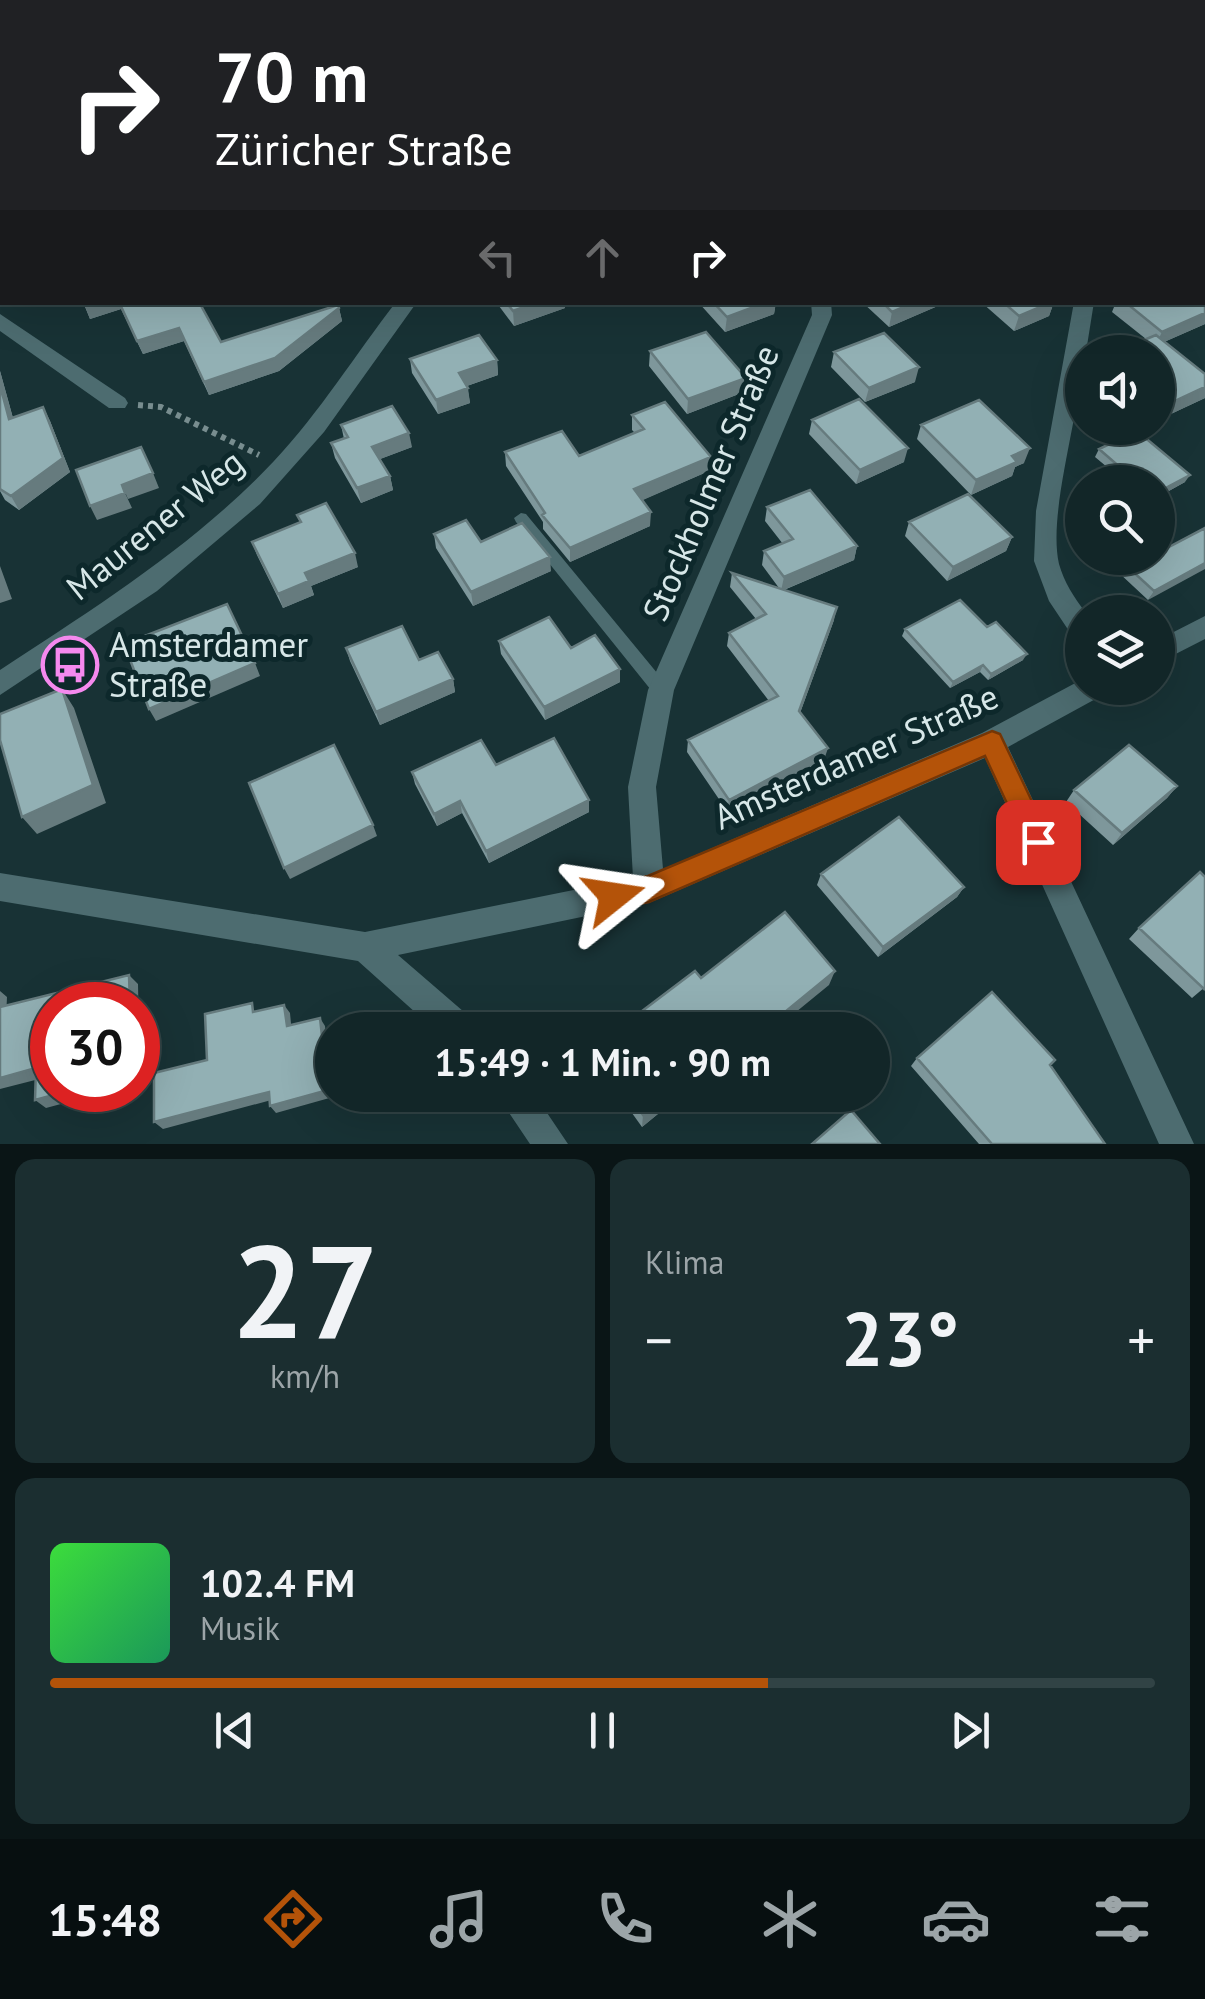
<!DOCTYPE html>
<html lang="de">
<head>
<meta charset="utf-8">
<style>
	:root { --surface:#122628; --page:#1b2e30; --text:#f1f3f6; --muted:#9ca5a8; --line:#314345; --accent:#b45309 }
	body { margin:0; font-family:"PT Sans",sans-serif; background:var(--page); color:var(--text); height:100vh; display:flex; flex-direction:column; font-size:38px; white-space:nowrap }
	* { box-sizing:border-box; margin:0 }
	p { font-size:32px; color:var(--muted) }
	.icon { flex:none; width:55px; height:55px; fill:none; stroke:currentColor; stroke-width:2; stroke-linecap:round; stroke-linejoin:round }
	.map { position:relative; height:1144px; overflow:hidden }
	.drawer { display:flex; flex-direction:column; gap:15px; padding:15px; background:#0a1516; flex:1 }
	.drawer>* { flex:none }
	.top-card { position:absolute; left:0px; top:0px; width:1205px; height:305px; box-shadow:0 10px 40px #0002,0 0 0 2px var(--line); background:#202124; color:#fff; overflow:hidden }
	.controls { position:absolute; left:1065px; top:335px; display:grid; gap:20px }
	.controls a { display:grid; place-items:center; width:110px; height:110px; border-radius:50%; background:var(--surface); box-shadow:0 10px 40px #0002,0 0 0 2px var(--line); font-size:50px }
	.speed { position:absolute; left:30px; top:982px; display:flex; gap:20px; font-size:50px; font-weight:700; text-align:center }
	.speed>* { display:grid; place-content:center; width:130px; height:130px; border-radius:50%; background:var(--surface); box-shadow:0 10px 40px #0002,0 0 0 2px var(--line); line-height:1 }
	.speed .limit { border:15px solid #d22; background:#fff; color:#111 }
	.pin { position:absolute; display:grid; place-items:center; width:85px; height:85px; color:#fff; margin:-42px; border-radius:20px; box-shadow:0 5px 15px #0006 }
	.me { position:absolute; width:110px; margin:-55px; rotate:75deg; stroke-linejoin:round; filter:drop-shadow(0 0 8px #0008) }
	.turn { display:flex; align-items:center; gap:35px; height:210px; padding:0 50px; font-size:45px }
	.turn .icon { width:130px; height:130px; stroke-width:2.5 }
	.turn b { display:block; font-size:70px; line-height:85px }
	.lanes { display:flex; align-items:center; height:95px; padding:0 50px; background:#0003; justify-content:center; gap:50px; direction:ltr }
	.lanes .off { opacity:.35 }
	.big { font-size:75px; font-weight:700; line-height:1.1 }
	.drawer .card { flex:1; display:flex; flex-direction:column; justify-content:center; gap:15px; min-width:0; padding:0 35px; border-radius:20px; background:var(--page) }
	.drawer .dial { align-items:center; gap:0 }
	.dial b { font-size:130px; line-height:1 }
	.song { display:flex; align-items:center; gap:30px }
	.cover { width:120px; height:120px; border-radius:15px; background:linear-gradient(135deg,hsl(120 70% 55%),hsl(150 70% 35%)) }
	.played { height:10px; border-radius:5px; background:linear-gradient(90deg,var(--accent) 65%,var(--line) 65%) }
	.keys { display:flex; justify-content:space-around; direction:ltr }
	.heat { display:flex; justify-content:space-between; align-items:center; font-size:55px; direction:ltr }
	.drawer .tiles { flex:1; display:grid; gap:15px; grid-template-columns:1fr 1fr }
	.card:last-child { grid-column:span 2 }
	.trip { position:absolute; left:315px; top:1012px; width:575px; height:100px; border-radius:50px; background:var(--surface); box-shadow:0 10px 40px #0002,0 0 0 2px var(--line); font-weight:700; line-height:100px; text-align:center }
	.dock { display:flex; height:160px; justify-content:space-around; align-items:center; background:#070f10; color:var(--muted) }
	.dock .icon { width:70px; height:70px }
	.dock .active { color:var(--accent) }
	.dock b { font-size:45px; color:var(--text) }
	.map>svg:first-child { display:block }
</style>
</head>
<body>
<div class="map">
<svg width="1205" height="1144" viewBox="0 0 1205 1144">
	<rect width="100%" height="100%" fill="#183235"/>
	<path fill="#684c65" d="M0,0H213L237,2H2L0,211Z"/>
	<g fill="none" stroke-linecap="round" stroke-linejoin="round">
		<path stroke="#788d8f" stroke-width="5" stroke-dasharray="4 4" stroke-linecap="butt" d="M106,0L122,2
			M181,0L191,2
			M23,2L28,0
			M140,2L156,0
			M297,2L301,0"/>
		<path stroke="#788d8f" stroke-width="6" stroke-dasharray="5 5" stroke-linecap="butt" d="M138,405L161,407L259,455"/>
		<path fill="#4d6c70" fill-rule="evenodd" d="M1202,83L1205,84V90L1202,89Z
			M521,513L526,514L667,685L669,690L667,695L661,697L655,695L516,522L514,518Z"/>
		<path fill="#4d6c70" fill-rule="evenodd" d="M811,302H831L832,315L674,690L656,787L663,869L982,733L1081,680L1082,688H1104L1101,696L1008,747L1194,1144H1159L985,758L649,903L398,955L471,1018L475,1030H435L358,961L0,901V873L365,932L633,878L628,787L648,690L812,315Z
			M1074,302H1094L1086,352H1082C1082,412 1047,511 1059,564C1064,582 1074,597 1085,612L1082,640L1073,637L1049,601L1034,561L1036,511Z
			M0,314L125,398L128,403L125,408H109L0,331Z
			M1205,616V639L1158,663V640Z
			M497,1095H535L568,1144H530Z"/>
		<path fill="#4d6c70" fill-rule="evenodd" d="M396,302H417L324,432L260,504L157,591L0,695V670C96,607 195,545 274,461C320,412 355,355 396,302Z"/>
	</g>
	<path fill="#7e979b" d="M723,0H884L883,2H728Z
		M83,302H199L221,342L339,308L342,321L279,371L209,395L184,341L143,354L121,309L90,319Z
		M496,302H564L565,308L514,326Z
		M698,302H776L774,314L725,332Z
		M862,302H947L889,327Z
		M981,302H1054L1049,316L1014,331Z
		M1116,302L1205,303V324L1164,342L1205,374V398L1158,420V352L1146,339L1112,312Z
		M650,351L744,392L687,414L649,366Z
		M834,352L915,382L865,402L831,367Z
		M410,359L497,360L498,375L467,386L470,403L438,414L412,373Z
		M0,371L13,418L43,407L50,421L70,472L19,510L5,500L0,491Z
		M632,415L711,457L709,471L642,500L650,526L570,562L543,529V522L506,466L505,452L579,456L635,433L632,430Z
		M812,420L904,462L856,484L809,434Z
		M341,425L412,447L380,459L390,476L393,490L361,503L335,458L331,443L344,439Z
		M921,425L1024,463L1015,467L1012,476L971,495L917,439Z
		M1099,449L1185,482L1158,497V482H1125L1095,457Z
		M767,507L857,546L854,560L784,590L834,620L800,713L824,760L727,811L687,752L688,740L769,701L727,646L729,633L756,619L730,587L732,573L779,588L762,565L764,551L783,544L765,521Z
		M297,515L358,567L311,586L314,595L283,608L257,555L252,542L300,523Z
		M909,522L1012,537L1006,551L947,581L905,536Z
		M1205,528L1148,600L1103,558H1158L1165,549Z
		M434,534L481,542L551,571L473,606L436,548Z
		M987,627L1023,660L988,680L980,672L950,688L902,636L905,629Z
		M499,641L571,648L620,669V682L545,720L501,654Z
		M346,648L419,660L453,679L455,692L380,725L350,661Z
		M496,765L589,800V812L489,863L462,813L437,826L415,784L412,772Z
		M1177,786L1167,798L1113,845L1066,802L1074,790Z
		M821,874L964,887L957,897L878,957L817,885Z
		M1139,928L1205,987L1192,998L1129,939Z
		M917,1058L1050,1065L1105,1144H979L911,1066Z
		M619,1095H681L642,1127Z"/>
	<path fill="#667b7e" d="M861,0H884L883,2H856Z
		M94,302H119L121,309L90,319L85,306Z
		M537,302H564L565,308L514,326L513,311Z
		M767,302H776L774,314L725,332L727,317Z
		M915,302H947L889,327L892,312Z
		M1054,302L1049,316L1014,331L1019,316Z
		M339,308L342,321L279,371L209,395L204,382Z
		M1205,313V324L1155,346L1162,332Z
		M179,328L184,341L143,354L137,341Z
		M497,360L498,375L461,388L459,373Z
		M919,367L915,382L865,402L869,388Z
		M0,371L17,433L9,419L0,385Z
		M746,378L744,392L687,414L688,399Z
		M1205,387V398L1158,420V409Z
		M468,388L470,403L438,414L436,400Z
		M43,407L50,421L70,472L19,510L11,496Z
		M409,433L412,447L375,461L372,447Z
		M908,448L904,462L856,484L860,470Z
		M1030,448L1024,463L1015,467L1012,476L971,495L976,480L1012,456Z
		M711,457L709,471L634,504V489Z
		M153,473L159,488L128,499L122,485Z
		M1190,475L1185,482L1158,497V492Z
		M390,476L393,490L361,503L357,488Z
		M125,493L132,508L97,520L90,506Z
		M651,512L650,526L570,562V548Z
		M1012,537L1006,551L947,581L953,567Z
		M857,546L854,560L781,591L784,577Z
		M355,553L358,567L311,586L314,595L283,608L278,594L305,573Z
		M550,557L551,571L473,606L471,592Z
		M1205,563V569L1148,600L1154,591Z
		M0,566L12,599L0,603Z
		M837,607L834,620L796,724L799,711Z
		M1027,654L1023,660L988,680L991,674Z
		M255,663L260,676L156,721L149,709Z
		M983,665L980,672L950,688L953,682Z
		M620,669V682L545,720L544,707Z
		M453,679L455,692L380,725L376,712Z
		M62,689L74,708L106,803L37,834L22,817Z
		M828,748L824,760L727,811L729,800Z
		M1177,786L1167,798L1113,845L1122,833Z
		M589,800V812L489,863L486,851Z
		M460,801L462,813L437,826L434,814Z
		M373,825L377,836L290,879L284,868Z
		M964,887L957,897L878,957L883,947Z
		M835,971L829,985L774,1030H763Z
		M129,975L138,984L140,1083H138V1005H130Z
		M0,991L7,997L6,1018L0,1013Z
		M284,1005L290,1013L292,1034L287,1026Z
		M320,1018L325,1026L333,1097L276,1113L270,1106Z
		M36,1068L47,1077L0,1089V1078Z
		M72,1090H113L46,1108L35,1100Z
		M269,1092L275,1099L163,1129L154,1122Z
		M668,1095H681L642,1127L643,1115Z"/>
	<path fill="#92b0b4" stroke="#667b7e" stroke-width="2.5" d="M749,0H861L856,2H753Z
		M1202,171L1205,173V205L1202,204Z
		M1202,216L1205,217V252L1202,253Z
		M1202,301L1205,303V313L1162,332L1125,302Z
		M119,302H199L221,342L338,305L339,308L275,358L204,382L179,328L137,341Z
		M506,302H537L513,311Z
		M713,302H767L727,317Z
		M882,302H915L892,312Z
		M1003,302H1052L1019,316Z
		M706,332L746,378L688,399L650,351Z
		M884,333L919,367L869,388L834,352Z
		M479,335L497,360L459,373L468,388L436,400L410,359Z
		M1156,335L1205,374V387L1158,409V352H1115Z
		M0,385L9,419L43,407L63,458L11,496L0,489Z
		M859,399L908,448L860,470L812,420Z
		M979,400L1030,448L1012,456L1017,462L976,480L921,425Z
		M665,402L711,457L634,489L651,512L570,548L542,515L545,513L505,452L562,431L579,456L644,429L632,415Z
		M392,406L409,433L372,447L390,476L357,488L331,443L348,437L341,425Z
		M1137,431L1190,475L1158,492V482H1137L1099,449Z
		M141,447L153,473L122,485L125,493L90,506L76,470Z
		M810,490L857,546L784,577L764,551L793,539L767,507Z
		M968,494L1012,537L953,567L909,522Z
		M326,503L355,553L305,573L309,581L278,594L252,542L301,522L297,515Z
		M466,520L481,542L522,523L550,557L471,592L434,534Z
		M1205,528V563L1154,591L1118,558H1158V542L1165,549Z
		M732,573L837,607L799,711L828,748L729,800L688,740L778,696L729,633L766,614Z
		M960,600L987,627L996,622L1027,654L991,674L983,665L953,682L905,629Z
		M227,604L255,663L149,709L124,644Z
		M549,617L571,648L595,635L620,669L544,707L499,641Z
		M402,626L419,660L438,652L453,679L376,712L346,648Z
		M62,689L93,785L22,817L0,740V714Z
		M554,738L589,800L486,851L460,801L434,814L412,772L481,740L496,765Z
		M334,745L373,825L284,868L249,783Z
		M1129,745L1177,786L1122,833L1074,790Z
		M899,817L964,887L883,947L821,874Z
		M1200,872L1205,877V987L1204,989L1139,928Z
		M785,912L835,971L763,1030H617L695,971L701,978Z
		M129,975L130,1005H52V1090H72L35,1100L36,1068L0,1078V1007Z
		M992,992L1055,1060L1050,1065L1105,1144H992L917,1058Z
		M252,1003L253,1012L284,1005L287,1026L320,1018L328,1090L270,1106L269,1092L154,1122V1073L207,1060L205,1014Z
		M628,1095H668L643,1115Z
		M851,1110L880,1144H812Z"/>
	<path fill="#b45309" stroke="#753606" stroke-width="2.5" d="M992,731L1000,734L1047,833L1051,842L1047,851L1038,855L1029,851L985,756L649,902L614,909L604,905L600,896L604,887L648,876Z"/>
	<defs>
		<g id="bus-ring" transform="scale(2.875)"><circle r="9.5" fill="#0d282b" stroke="#f589ee" stroke-width="1.5"/><path d="M-5-6H5V4H4V6H2V4H-2V6H-4V4H-5ZM-3.5-4V0h7V-4ZM-3.5 1.2v1.5H-2V1.2ZM2 1.2v1.5H3.5V1.2Z" fill="#f589ee"/></g>
	</defs>
	<g fill-rule="evenodd">
		<use href="#bus-ring" x="70" y="665"/>
	</g>
	<g text-anchor="middle" stroke-width="10" stroke-linejoin="round" paint-order="stroke">
		<g font-size="35" fill="#d7e7e8" stroke="#0d282b">
			<text transform="translate(711 483) rotate(-67)" y="12">Stockholmer Straße</text>
			<text transform="translate(155 525) rotate(-39)" y="12">Maurener Weg</text>
			<text transform="translate(856 757) rotate(-24)" y="12">Amsterdamer Straße</text>
		</g>
		<g font-size="35" fill="#d7e7e8" stroke="#0d282b" text-anchor="start">
			<text x="109" y="657">Amsterdamer<tspan x="109" dy="40">Straße</tspan></text>
		</g>
	</g>
</svg>
<div class="controls">
<a><svg class="icon" aria-label="sound" viewBox="0 0 24 24"><path d="M4 9h4l5-4v14l-5-4H4zM17 9q2 3 0 6"/></svg></a>
<a><svg class="icon" aria-label="search" viewBox="0 0 24 24"><circle cx="10" cy="10" r="6"/><path d="M15 15l6 6"/></svg></a>
<a><svg class="icon" aria-label="layers" viewBox="0 0 24 24"><path d="M12 4l9 5-9 5-9-5zM3 14l9 5 9-5"/></svg></a>
</div>
<div class="speed"><div class="limit">30</div></div>
<div class="pin" style="left:1038px;top:842px;background:#d93025"><svg class="icon" aria-label="arrive" viewBox="0 0 24 24"><path d="M6 21V4h12l-3 4 3 4H6"/></svg></div>
<svg class="me" style="left:614px;top:896px" viewBox="-20 -20 40 40"><path d="M0-17L14 15 0 8-14 15z" fill="#b45309" stroke="#fff" stroke-width="4"/></svg>
<div class="trip">15:49 · 1 Min. · 90 m</div>
<div class="top-card">
<div class="turn"><svg class="icon" aria-label="right" viewBox="0 0 24 24"><path d="M7 20v-9h11M14 6l5 5-5 5"/></svg><div><b>70 m</b>Züricher Straße</div></div>
<div class="lanes"><svg class="icon off" aria-label="left" viewBox="0 0 24 24"><path d="M17 20v-9H6M10 6l-5 5 5 5"/></svg><svg class="icon off" aria-label="ahead" viewBox="0 0 24 24"><path d="M12 20V5M6 11l6-6 6 6"/></svg><svg class="icon" aria-label="right" viewBox="0 0 24 24"><path d="M7 20v-9h11M14 6l5 5-5 5"/></svg></div>
</div>
</div>
<section class="drawer">
<div class="tiles">
<div class="card dial"><b>27</b><p>km/h</p></div>
<div class="card"><p>Klima</p>
<div class="heat"><a>−</a><b class="big">23°</b><a>+</a></div>
</div>
<div class="card">
<div class="song"><i class="cover"></i><div><b>102.4 FM</b><p>Musik</p></div></div>
<div class="played"></div>
<div class="keys"><svg class="icon" aria-label="previous" viewBox="0 0 24 24"><path d="M18 5L8 12l10 7zM5 5v14"/></svg><svg class="icon" aria-label="pause" viewBox="0 0 24 24"><path d="M8 5v14M16 5v14"/></svg><svg class="icon" aria-label="next" viewBox="0 0 24 24"><path d="M6 5l10 7-10 7zM19 5v14"/></svg></div>
</div>
</div>
</section>
<nav class="dock">
<b>15:48</b>
<svg class="icon active" aria-label="directions" viewBox="0 0 24 24"><path d="M12 3l9 9-9 9-9-9zM9 14v-3h6M13 9l2 2-2 2"/></svg>
<svg class="icon" aria-label="music" viewBox="0 0 24 24"><path d="M9 18V5l10-2v13"/><circle cx="6" cy="18" r="3"/><circle cx="16" cy="16" r="3"/></svg>
<svg class="icon" aria-label="phone" viewBox="0 0 24 24"><path d="M5 4h4l2 5-3 2q2 4 5 5l2-3 5 2v4C11 20 4 13 5 4z"/></svg>
<svg class="icon" aria-label="climate" viewBox="0 0 24 24"><path d="M12 3v18M4 7l16 10M4 17L20 7"/></svg>
<svg class="icon" aria-label="car" viewBox="0 0 24 24"><path d="M5 17H2v-5l4-1 3-4h7l3 4 3 1v5h-3M9 17h6M6 11h13"/><circle cx="7" cy="17" r="2"/><circle cx="17" cy="17" r="2"/></svg>
<svg class="icon" aria-label="filters" viewBox="0 0 24 24"><path d="M4 7h16M4 17h16"/><circle cx="9" cy="7" r="2"/><circle cx="15" cy="17" r="2"/></svg>
</nav>
</body>
</html>
